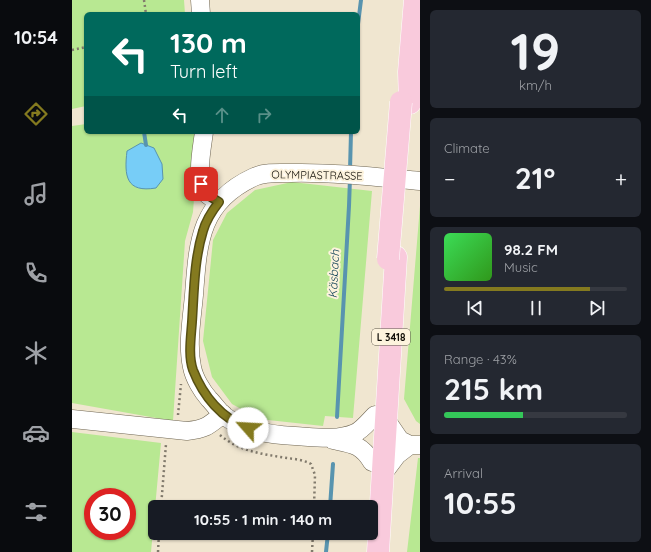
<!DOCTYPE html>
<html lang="en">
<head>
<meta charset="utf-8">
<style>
	:root { --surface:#171b24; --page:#242831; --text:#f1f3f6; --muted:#9ea1a6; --line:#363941; --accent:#847a1f }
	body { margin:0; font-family:Quicksand,sans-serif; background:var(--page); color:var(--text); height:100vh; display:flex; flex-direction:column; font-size:15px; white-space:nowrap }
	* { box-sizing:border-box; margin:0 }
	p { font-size:13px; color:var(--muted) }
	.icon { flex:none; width:22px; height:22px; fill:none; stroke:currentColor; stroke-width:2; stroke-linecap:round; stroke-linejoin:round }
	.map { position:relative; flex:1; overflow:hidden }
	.side { display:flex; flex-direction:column; gap:10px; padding:10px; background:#0d0f14; width:231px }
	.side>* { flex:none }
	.banner { position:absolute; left:12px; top:12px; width:276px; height:122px; border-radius:6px; box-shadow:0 1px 3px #0004; background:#00695c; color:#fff; overflow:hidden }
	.speed { position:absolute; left:12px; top:488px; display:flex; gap:8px; font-size:20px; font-weight:700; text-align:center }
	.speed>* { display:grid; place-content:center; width:52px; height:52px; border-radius:50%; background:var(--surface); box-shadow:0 1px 3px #0004; line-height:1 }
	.speed .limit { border:6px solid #d22; background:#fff; color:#111 }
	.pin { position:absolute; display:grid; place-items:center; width:34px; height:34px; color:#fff; margin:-17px; border-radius:8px; box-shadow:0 2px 6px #0006 }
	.me { position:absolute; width:44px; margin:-22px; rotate:296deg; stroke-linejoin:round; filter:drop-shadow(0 0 3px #0008) }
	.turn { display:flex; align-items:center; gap:14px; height:84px; padding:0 20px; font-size:18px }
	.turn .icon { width:52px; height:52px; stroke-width:2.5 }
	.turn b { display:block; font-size:28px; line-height:34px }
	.lanes { display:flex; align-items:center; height:38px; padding:0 20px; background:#0003; justify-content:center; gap:20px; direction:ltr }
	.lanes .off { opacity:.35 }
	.big { font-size:30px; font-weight:700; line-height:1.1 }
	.side .card { flex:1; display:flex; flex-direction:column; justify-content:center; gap:6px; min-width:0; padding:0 14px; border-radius:6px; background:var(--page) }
	.side .dial { align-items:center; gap:0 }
	.dial b { font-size:52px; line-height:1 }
	.song { display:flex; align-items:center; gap:12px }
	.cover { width:48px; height:48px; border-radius:6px; background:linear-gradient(135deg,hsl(130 70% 55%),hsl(110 70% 35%)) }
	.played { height:4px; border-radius:2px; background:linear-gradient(90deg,var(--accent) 80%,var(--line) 80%) }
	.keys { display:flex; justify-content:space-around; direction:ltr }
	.heat { display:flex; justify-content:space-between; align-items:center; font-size:22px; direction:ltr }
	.charge { height:6px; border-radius:3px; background:linear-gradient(90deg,#34c759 43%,var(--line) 0) }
	.trip { position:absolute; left:76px; top:500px; width:230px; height:40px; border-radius:6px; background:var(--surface); box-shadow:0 1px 3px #0004; font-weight:700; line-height:40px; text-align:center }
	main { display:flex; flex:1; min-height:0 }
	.tabs { display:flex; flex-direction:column; width:72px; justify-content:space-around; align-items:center; background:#090b0e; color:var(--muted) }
	.tabs .icon { width:28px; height:28px }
	.tabs .selected { color:var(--accent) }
	.tabs b { font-size:18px; color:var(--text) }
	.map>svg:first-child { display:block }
</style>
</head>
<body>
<main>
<nav class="tabs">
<b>10:54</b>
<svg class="icon selected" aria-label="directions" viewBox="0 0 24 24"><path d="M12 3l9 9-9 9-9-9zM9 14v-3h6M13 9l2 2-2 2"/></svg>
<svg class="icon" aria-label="music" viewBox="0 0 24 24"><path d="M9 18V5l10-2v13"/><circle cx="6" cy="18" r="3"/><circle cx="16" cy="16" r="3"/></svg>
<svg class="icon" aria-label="phone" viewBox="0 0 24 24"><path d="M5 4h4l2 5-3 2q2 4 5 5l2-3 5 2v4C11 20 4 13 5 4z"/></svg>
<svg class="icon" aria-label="climate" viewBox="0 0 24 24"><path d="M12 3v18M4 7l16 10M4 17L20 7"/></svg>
<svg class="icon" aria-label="car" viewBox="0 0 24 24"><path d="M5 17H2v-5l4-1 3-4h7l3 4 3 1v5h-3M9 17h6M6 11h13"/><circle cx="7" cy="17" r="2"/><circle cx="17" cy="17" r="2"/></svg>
<svg class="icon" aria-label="filters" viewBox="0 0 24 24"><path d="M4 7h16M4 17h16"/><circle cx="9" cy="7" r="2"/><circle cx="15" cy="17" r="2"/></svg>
</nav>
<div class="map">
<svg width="348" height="552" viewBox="0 0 348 552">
	<rect width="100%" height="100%" fill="#f0e6d0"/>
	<path fill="#b8e892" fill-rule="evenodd" d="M0,0H112L113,14H14V106L0,109Z
		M14,124V132H127L121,212L113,241L101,421L0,403V126Z
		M220,182L300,191L281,418L253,416L251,426L187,419L160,404L140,377L131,341L141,240L155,213L183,190Z
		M348,206V424L344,421L332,399Z
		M0,432L89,443L79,552H0ZM21,497H55V531H21Z
		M346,458H348V552H335Z"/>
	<path fill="#77cdf7" stroke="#5894af" d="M69,143L82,148L90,164L91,179L84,188C54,193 52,176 55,151Z"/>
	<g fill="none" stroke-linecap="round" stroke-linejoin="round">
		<path stroke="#5894af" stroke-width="4" d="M286,24L289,0
			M72,132L74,145
			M278,170L279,132
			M265,417L277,206L278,178
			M258,507L261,464
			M254,552L256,533"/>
		<g stroke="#6f6653" stroke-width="19">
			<path id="minor" d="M128,0L129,14
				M132,132C130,148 123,180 134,193C137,197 143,199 147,202
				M303,415C297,421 290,430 283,433C265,441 241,437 223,436C198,435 172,431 151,415C146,410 142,404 137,399C130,391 122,378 120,367C115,344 120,318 122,295C126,241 128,202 182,177C193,172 207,173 218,173C262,172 305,177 348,181
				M313,418L328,440L338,445H348
				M0,419L115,431C134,429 136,426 151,414
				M261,440C280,444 289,444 300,462
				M310,475L325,455L338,445"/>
		</g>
		<g stroke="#fff" stroke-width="23">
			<path id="major" d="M338,103L337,72L343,0
				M306,552L324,257"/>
		</g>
		<path stroke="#817a6c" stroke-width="2.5" stroke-dasharray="2 3" stroke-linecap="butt" d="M72,0L74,14
			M0,50L14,47
			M106,415L109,384
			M148,435C168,452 191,454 215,458C223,459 232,460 239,464L243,475L242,507
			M89,507L94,444
			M86,552L87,533
			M240,552L241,533"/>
		<use href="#minor" stroke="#fff" stroke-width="18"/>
		<use href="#major" stroke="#f9cadc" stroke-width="22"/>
		<g stroke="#fff" stroke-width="23" stroke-linecap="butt">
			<path id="major-bridge" d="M316,259L329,102"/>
		</g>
		<use href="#major-bridge" stroke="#f9cadc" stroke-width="22"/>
	</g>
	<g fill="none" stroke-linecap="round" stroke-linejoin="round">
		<g stroke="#564f14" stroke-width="10">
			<path id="route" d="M129,184L134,194L147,202C140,211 134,220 131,231C122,260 122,292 120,322C119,337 116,356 121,370C131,396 150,419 176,428"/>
		</g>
		<use href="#route" stroke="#847a1f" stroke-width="7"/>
	</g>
	<g text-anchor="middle" stroke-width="4" stroke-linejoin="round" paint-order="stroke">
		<rect fill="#fdf3dd" stroke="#585347" stroke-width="1" x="300" y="329" width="38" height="16" rx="3"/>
		<g font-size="10" font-weight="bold" fill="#110e07">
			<text x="319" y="341">L 3418</text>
		</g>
		<g font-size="11" fill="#110e07" stroke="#fdf3dd">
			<text transform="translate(245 175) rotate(1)" y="4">OLYMPIASTRASSE</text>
		</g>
		<g font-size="12" font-style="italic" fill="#0a3e53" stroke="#fdf3dd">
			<text transform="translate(262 274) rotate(-87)" y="4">Käsbach</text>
		</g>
	</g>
</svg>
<div class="speed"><div class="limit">30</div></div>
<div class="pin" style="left:129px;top:184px;background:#d93025"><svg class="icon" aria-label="arrive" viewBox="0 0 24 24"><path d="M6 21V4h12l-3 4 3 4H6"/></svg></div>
<svg class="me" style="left:176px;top:428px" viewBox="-20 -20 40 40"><circle r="19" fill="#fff"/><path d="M0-13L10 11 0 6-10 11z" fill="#847a1f"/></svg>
<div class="trip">10:55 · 1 min · 140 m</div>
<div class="banner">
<div class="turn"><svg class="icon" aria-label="left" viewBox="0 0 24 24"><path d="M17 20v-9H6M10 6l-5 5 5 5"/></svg><div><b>130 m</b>Turn left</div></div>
<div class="lanes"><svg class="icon" aria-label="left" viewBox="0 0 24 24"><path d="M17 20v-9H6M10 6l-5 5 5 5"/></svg><svg class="icon off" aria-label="ahead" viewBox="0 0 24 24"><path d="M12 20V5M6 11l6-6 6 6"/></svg><svg class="icon off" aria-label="right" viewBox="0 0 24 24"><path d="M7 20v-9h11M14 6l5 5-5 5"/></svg></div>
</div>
</div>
<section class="side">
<div class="card dial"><b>19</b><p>km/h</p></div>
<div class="card"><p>Climate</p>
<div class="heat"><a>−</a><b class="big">21°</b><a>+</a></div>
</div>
<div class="card">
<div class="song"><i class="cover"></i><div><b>98.2 FM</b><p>Music</p></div></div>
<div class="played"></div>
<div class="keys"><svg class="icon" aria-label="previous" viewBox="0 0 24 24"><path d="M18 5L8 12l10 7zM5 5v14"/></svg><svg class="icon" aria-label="pause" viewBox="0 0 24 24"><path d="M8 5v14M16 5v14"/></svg><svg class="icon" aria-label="next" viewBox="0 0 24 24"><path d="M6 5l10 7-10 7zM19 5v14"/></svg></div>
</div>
<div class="card"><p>Range · 43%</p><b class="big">215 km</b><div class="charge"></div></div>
<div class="card"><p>Arrival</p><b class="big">10:55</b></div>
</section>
</main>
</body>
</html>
